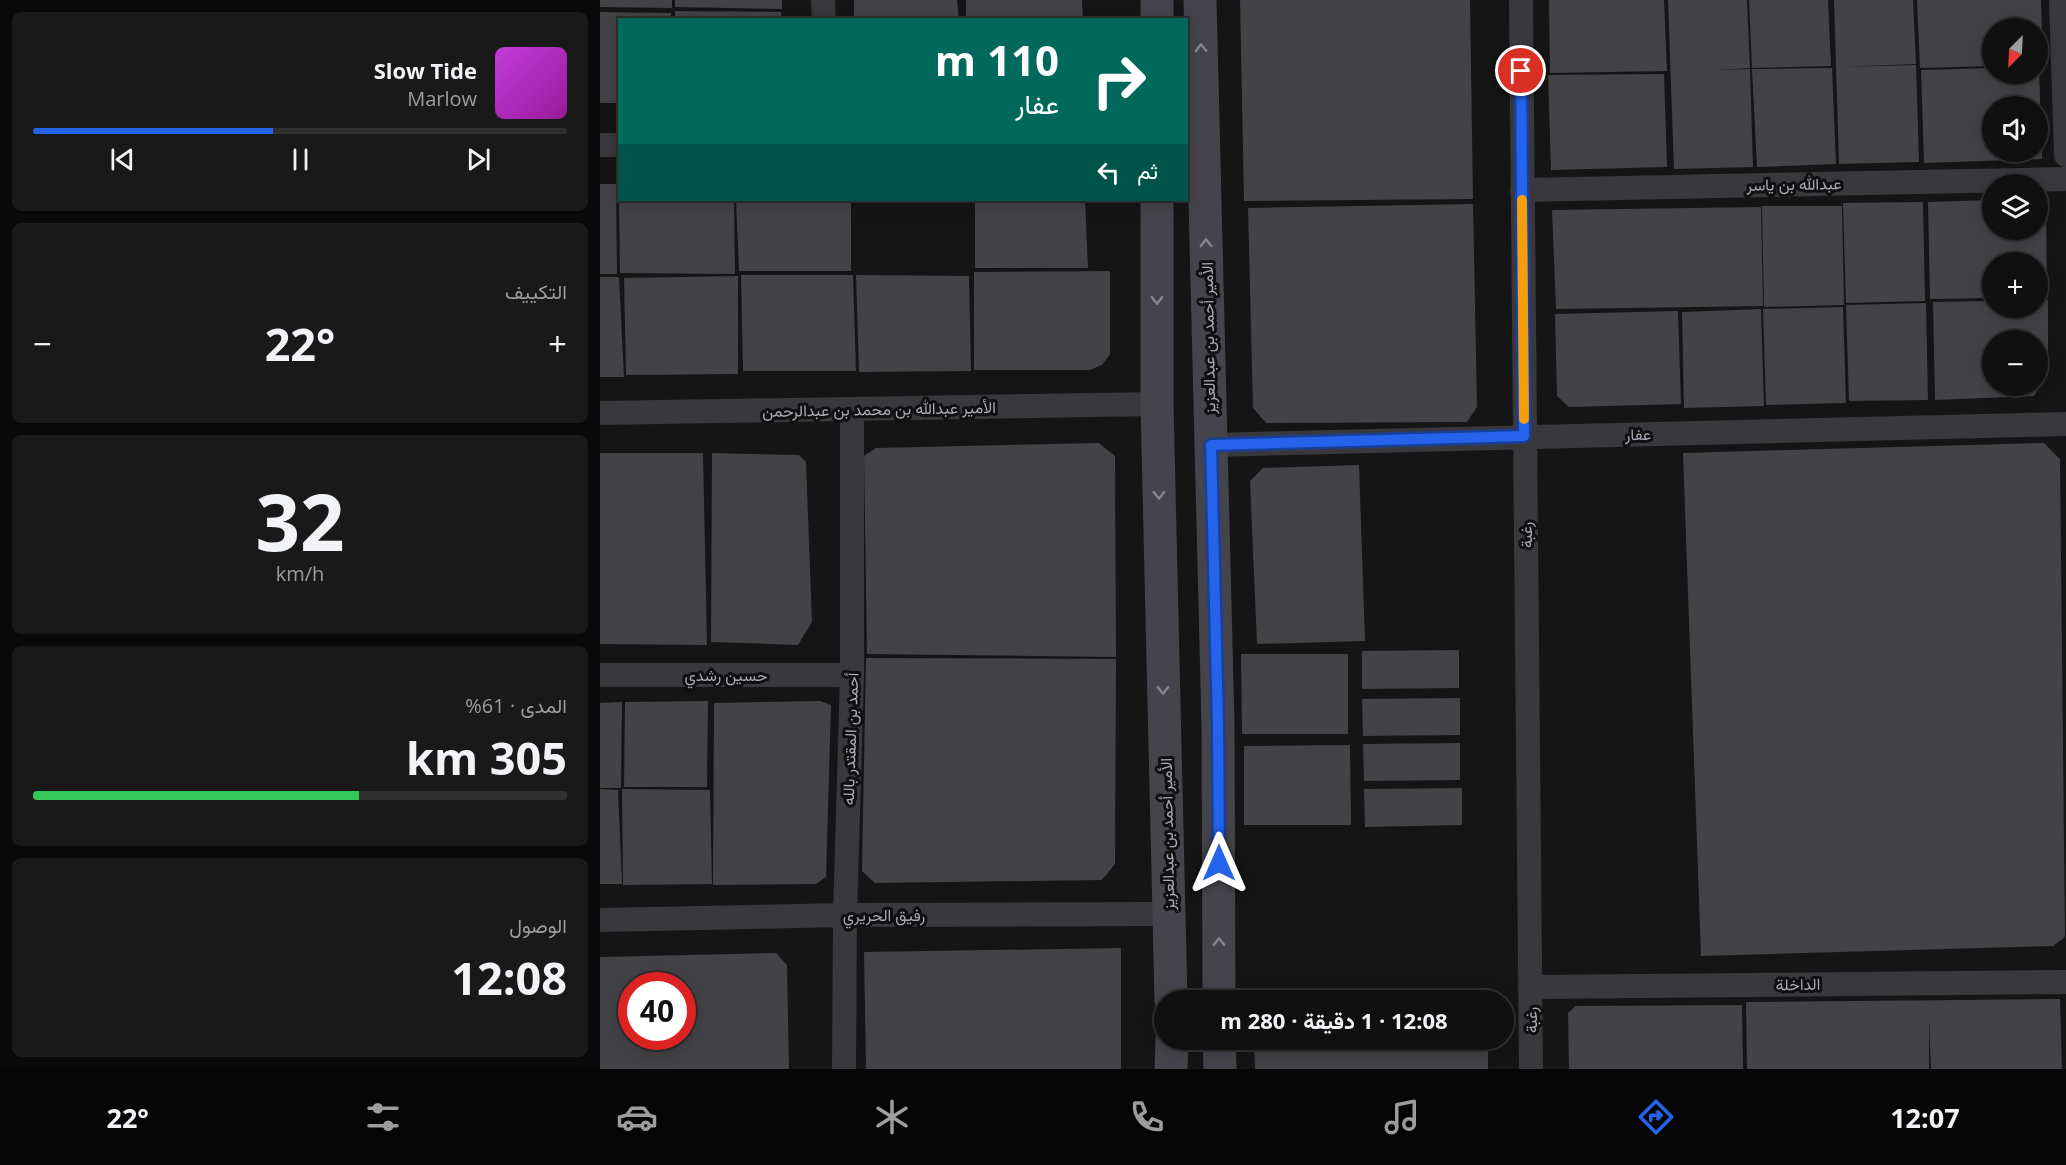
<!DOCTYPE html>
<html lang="ar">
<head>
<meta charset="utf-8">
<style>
	:root { --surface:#101010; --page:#191919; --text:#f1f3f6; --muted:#9c9d9f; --line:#303030; --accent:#2563eb }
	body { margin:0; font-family:"Open Sans",Vazirmatn,sans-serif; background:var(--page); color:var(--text); direction:rtl; height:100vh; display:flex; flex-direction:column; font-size:22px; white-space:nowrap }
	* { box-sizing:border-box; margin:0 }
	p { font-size:20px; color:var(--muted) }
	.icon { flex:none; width:33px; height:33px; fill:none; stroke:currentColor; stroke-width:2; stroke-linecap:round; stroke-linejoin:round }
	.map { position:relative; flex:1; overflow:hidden; direction:ltr }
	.sheet { display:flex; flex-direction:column; gap:12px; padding:12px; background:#090909; width:600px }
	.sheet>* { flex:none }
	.banner { position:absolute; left:18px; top:18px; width:570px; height:183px; border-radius:0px; box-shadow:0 3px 15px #0003,0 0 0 2px var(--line); direction:rtl; background:#00695c; color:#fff; overflow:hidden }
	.needle { width:39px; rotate:204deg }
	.tools { position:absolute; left:1382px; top:18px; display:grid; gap:12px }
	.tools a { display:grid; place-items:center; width:66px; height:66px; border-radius:50%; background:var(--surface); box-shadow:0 3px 15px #0003,0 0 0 2px var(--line); font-size:30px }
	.speed { position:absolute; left:18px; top:972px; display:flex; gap:12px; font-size:30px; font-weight:700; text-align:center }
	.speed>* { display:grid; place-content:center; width:78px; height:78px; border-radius:50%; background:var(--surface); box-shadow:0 3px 15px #0003,0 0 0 2px var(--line); line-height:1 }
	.speed .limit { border:9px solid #d22; background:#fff; color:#111 }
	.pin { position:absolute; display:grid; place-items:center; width:51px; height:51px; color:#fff; margin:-26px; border:3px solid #fff; border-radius:50%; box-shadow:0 2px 6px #0007 }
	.me { position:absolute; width:66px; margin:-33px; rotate:0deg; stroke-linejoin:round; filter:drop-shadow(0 0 4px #0008) }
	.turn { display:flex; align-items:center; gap:21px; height:126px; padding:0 30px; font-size:27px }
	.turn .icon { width:78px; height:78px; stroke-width:2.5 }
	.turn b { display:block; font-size:42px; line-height:51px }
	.then { display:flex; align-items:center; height:57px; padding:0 30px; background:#0003; gap:12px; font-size:22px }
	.big { font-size:45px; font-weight:700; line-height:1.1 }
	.sheet .tile { flex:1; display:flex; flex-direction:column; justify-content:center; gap:9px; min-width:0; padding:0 21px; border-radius:9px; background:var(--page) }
	.sheet .dial { align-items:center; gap:0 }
	.dial b { font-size:78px; line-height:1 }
	.song { display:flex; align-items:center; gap:18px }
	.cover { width:72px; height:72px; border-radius:9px; background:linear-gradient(135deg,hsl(290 70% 55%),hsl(300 70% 35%)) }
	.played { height:6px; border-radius:3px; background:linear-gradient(90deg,var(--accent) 45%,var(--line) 45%) }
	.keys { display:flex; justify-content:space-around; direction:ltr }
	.heat { display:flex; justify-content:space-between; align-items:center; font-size:33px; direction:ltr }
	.charge { height:9px; border-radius:4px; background:linear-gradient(90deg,#34c759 61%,var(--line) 0) }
	.trip { position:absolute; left:554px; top:990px; width:360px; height:60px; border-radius:30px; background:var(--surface); box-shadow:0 3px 15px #0003,0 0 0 2px var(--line); font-weight:700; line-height:60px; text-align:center; direction:rtl }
	.tabs { display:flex; height:96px; justify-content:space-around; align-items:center; background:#060606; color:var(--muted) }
	.tabs .icon { width:42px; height:42px }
	.tabs .active { color:var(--accent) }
	.tabs b { font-size:27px; color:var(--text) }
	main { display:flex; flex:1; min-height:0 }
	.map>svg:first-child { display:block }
</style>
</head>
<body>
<main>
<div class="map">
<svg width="1466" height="1069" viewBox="0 0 1466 1069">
	<rect width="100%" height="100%" fill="#151516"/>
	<path fill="#434246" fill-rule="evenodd" d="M0,0H72V8L0,7Z
		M75,0H182V9L75,7Z
		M254,0H357L359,20H254Z
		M366,0H482L483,20H366Z
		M640,0H870L873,199L644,201Z
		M949,0H1064L1067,71L950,73Z
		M1068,0H1147L1150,68L1114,70L1150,69L1153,167L1074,169Z
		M1149,0H1228L1231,66L1152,68Z
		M1234,0H1313L1316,64L1240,67L1316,65L1319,162L1239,164Z
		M1317,0H1441L1443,64H1437V28H1392V66L1320,68Z
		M75,11L181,12L182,20H75Z
		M0,12L71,13V20H20V103H0Z
		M1232,68L1236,164L1157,167L1152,69Z
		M1392,68V74H1437L1439,68L1442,159L1324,163L1321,70ZM1392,106H1437V152H1392Z
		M1064,74L1067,167L951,170L948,75Z
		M0,184H16L17,274H0Z
		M1437,199L1446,208L1447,296H1437V262H1392V298L1330,299L1328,202L1392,200V230H1437Z
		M19,200H134L135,274L20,273Z
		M136,200H251V271H139Z
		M375,200H485L488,268H375Z
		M1323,202L1325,301L1246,303L1243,203Z
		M873,204L877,407L867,422L666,423L653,408L648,208Z
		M1162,206H1242L1244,305L1164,307Z
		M1161,207L1163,306L956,309L952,210Z
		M510,271V354L502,365L490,370H374V272Z
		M141,275H253L256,371H143Z
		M256,275L369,276L371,371L259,372Z
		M138,276V374L26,375L24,278Z
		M0,277H19L24,377H0Z
		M1437,300H1448V373L1434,396L1335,400L1333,302L1392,301V308H1437ZM1392,340H1437V386H1392Z
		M1326,303L1328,400L1249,401L1246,305Z
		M1243,307L1246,403L1166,405L1163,309Z
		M1161,309L1164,406L1084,408L1082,312Z
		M1078,311L1081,404L969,407L957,396L955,314Z
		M499,443L515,456L516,657L267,654L264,456L276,448Z
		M1444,443L1460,459L1465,937L1453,946L1101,956L1083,453Z
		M0,453H103L107,645L0,644Z
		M112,453L199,455L206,462L212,622L198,645L111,642Z
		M759,465L765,641L657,644L650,481L663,468Z
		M859,650V688L762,689V651Z
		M641,654H748V734H642Z
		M266,658L516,659L515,864L502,880L275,883L262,871Z
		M860,698V735L763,736L762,699Z
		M108,701L107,787H24L25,702Z
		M220,701L231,705L226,877L216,884L113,885L114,703Z
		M22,702L21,788H0V703Z
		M860,743V780L764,781L763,744Z
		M750,745L751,825H644V746Z
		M862,788V825L765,827L764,789Z
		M0,789L18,790L22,884H0Z
		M22,789L110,790L112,884L23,885Z
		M521,948V1069H266L264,952Z
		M176,953L187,965L189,1069H0V957ZM32,986H82V1036H32Z
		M1460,999L1462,1069H1331L1329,1019V1069H1147L1146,1002Z
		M1142,1005L1143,1069H969L968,1013L976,1006Z
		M654,1040H888V1069H655Z"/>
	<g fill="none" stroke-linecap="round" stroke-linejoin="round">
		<path stroke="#39383d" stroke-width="24" d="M223,0L224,20
			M921,0L931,1069
			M1461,0L1466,155
			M0,145H20
			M922,190L1466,179
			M0,413L557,404
			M611,445L1466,424
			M0,675H252
			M0,920L245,915L568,914
			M930,987L1466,982
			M244,1069L245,915L252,675V410"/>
		<path stroke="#45444a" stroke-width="33" d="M557,0V20
			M600,0L618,725L619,1000
			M557,200V404L571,1000
			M619,1040L620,1069
			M571,1069L572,1040"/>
	</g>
	<defs><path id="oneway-chevron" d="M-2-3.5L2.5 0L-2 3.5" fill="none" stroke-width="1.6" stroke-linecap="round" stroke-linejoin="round" transform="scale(1.5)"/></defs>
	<g stroke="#86858f">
		<use href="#oneway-chevron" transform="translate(601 48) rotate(-92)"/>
		<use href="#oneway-chevron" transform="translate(606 243) rotate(-91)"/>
		<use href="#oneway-chevron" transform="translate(557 300) rotate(90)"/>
		<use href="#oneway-chevron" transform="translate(559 495) rotate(89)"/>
		<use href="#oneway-chevron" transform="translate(563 690) rotate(89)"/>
		<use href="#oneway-chevron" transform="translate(619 942) rotate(-90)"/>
	</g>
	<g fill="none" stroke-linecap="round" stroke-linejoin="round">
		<g stroke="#184099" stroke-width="15">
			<path id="route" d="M619,863L618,725L611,445L924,436L921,71"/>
		</g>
		<use href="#route" stroke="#2563eb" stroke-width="10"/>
		<path stroke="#f59e0b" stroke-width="10" d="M922,200L924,419"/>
	</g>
	<g text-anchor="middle" stroke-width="6" stroke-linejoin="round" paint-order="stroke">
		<g font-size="16" fill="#a9a8b4" stroke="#101011">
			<text transform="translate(1194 184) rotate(-1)" y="6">عبدالله بن ياسر</text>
			<text transform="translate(608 338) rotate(-91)" y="6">الأمير أحمد بن عبدالعزيز</text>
			<text transform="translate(279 409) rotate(-1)" y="6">الأمير عبدالله بن محمد بن عبدالرحمن</text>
			<text transform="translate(1038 434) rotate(-1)" y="6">عفار</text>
			<text transform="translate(926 535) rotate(-91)" y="6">رغبة</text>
			<text x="126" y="681">حسين رشدي</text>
			<text transform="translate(250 739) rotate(-88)" y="6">أحمد بن المقتدر بالله</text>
			<text transform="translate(567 834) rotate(-91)" y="6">الأمير أحمد بن عبدالعزيز</text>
			<text x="284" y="921">رفيق الحريري</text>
			<text transform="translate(1198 984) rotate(-1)" y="6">الداخلة</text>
			<text transform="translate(931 1020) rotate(-91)" y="6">رغبة</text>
		</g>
	</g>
</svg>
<div class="tools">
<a><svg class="needle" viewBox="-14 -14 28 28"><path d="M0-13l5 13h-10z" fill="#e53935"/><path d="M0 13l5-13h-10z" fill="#9c9d9f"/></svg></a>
<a><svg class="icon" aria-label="sound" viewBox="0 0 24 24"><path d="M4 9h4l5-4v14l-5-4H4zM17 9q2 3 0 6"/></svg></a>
<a><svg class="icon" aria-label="layers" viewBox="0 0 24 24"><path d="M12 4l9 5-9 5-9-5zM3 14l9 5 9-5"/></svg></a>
<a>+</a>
<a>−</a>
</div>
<div class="speed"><div class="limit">40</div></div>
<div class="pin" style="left:921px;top:71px;background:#d93025"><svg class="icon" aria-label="arrive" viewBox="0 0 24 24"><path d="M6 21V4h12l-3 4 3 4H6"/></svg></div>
<svg class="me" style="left:619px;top:863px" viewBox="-20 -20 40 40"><path d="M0-17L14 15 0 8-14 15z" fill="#2563eb" stroke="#fff" stroke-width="4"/></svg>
<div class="trip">12:08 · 1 دقيقة · 280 m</div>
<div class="banner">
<div class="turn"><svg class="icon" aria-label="right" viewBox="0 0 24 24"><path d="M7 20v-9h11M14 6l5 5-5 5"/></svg><div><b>110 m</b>عفار</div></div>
<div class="then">ثم<svg class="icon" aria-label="left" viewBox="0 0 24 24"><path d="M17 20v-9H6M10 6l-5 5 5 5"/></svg></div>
</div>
</div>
<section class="sheet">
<div class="tile">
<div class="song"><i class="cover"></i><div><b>Slow Tide</b><p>Marlow</p></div></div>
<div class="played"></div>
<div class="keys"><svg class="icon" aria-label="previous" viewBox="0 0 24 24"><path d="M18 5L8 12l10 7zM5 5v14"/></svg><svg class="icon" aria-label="pause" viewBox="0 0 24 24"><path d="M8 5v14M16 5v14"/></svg><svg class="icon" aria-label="next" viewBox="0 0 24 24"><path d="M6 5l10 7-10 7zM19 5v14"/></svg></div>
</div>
<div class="tile"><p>التكييف</p>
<div class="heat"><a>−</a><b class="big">22°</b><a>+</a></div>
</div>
<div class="tile dial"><b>32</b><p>km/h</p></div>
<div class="tile"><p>المدى · 61%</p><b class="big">305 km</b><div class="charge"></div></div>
<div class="tile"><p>الوصول</p><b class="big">12:08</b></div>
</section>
</main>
<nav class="tabs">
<b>12:07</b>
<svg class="icon active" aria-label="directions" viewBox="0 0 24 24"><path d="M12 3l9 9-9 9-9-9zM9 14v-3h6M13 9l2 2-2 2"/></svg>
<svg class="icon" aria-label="music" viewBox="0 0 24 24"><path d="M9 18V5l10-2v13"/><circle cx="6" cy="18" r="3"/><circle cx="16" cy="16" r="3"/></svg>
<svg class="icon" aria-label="phone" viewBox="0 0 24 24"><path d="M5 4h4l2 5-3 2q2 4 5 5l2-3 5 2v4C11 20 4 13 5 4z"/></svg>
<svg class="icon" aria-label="climate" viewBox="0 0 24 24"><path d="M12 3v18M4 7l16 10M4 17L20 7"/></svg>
<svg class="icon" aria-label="car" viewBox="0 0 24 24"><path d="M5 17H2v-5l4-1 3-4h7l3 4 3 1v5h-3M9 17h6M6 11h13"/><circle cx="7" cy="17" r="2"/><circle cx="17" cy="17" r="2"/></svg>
<svg class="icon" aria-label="filters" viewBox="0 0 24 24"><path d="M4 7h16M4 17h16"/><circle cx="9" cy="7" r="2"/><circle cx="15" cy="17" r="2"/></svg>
<b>22°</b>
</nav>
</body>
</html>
